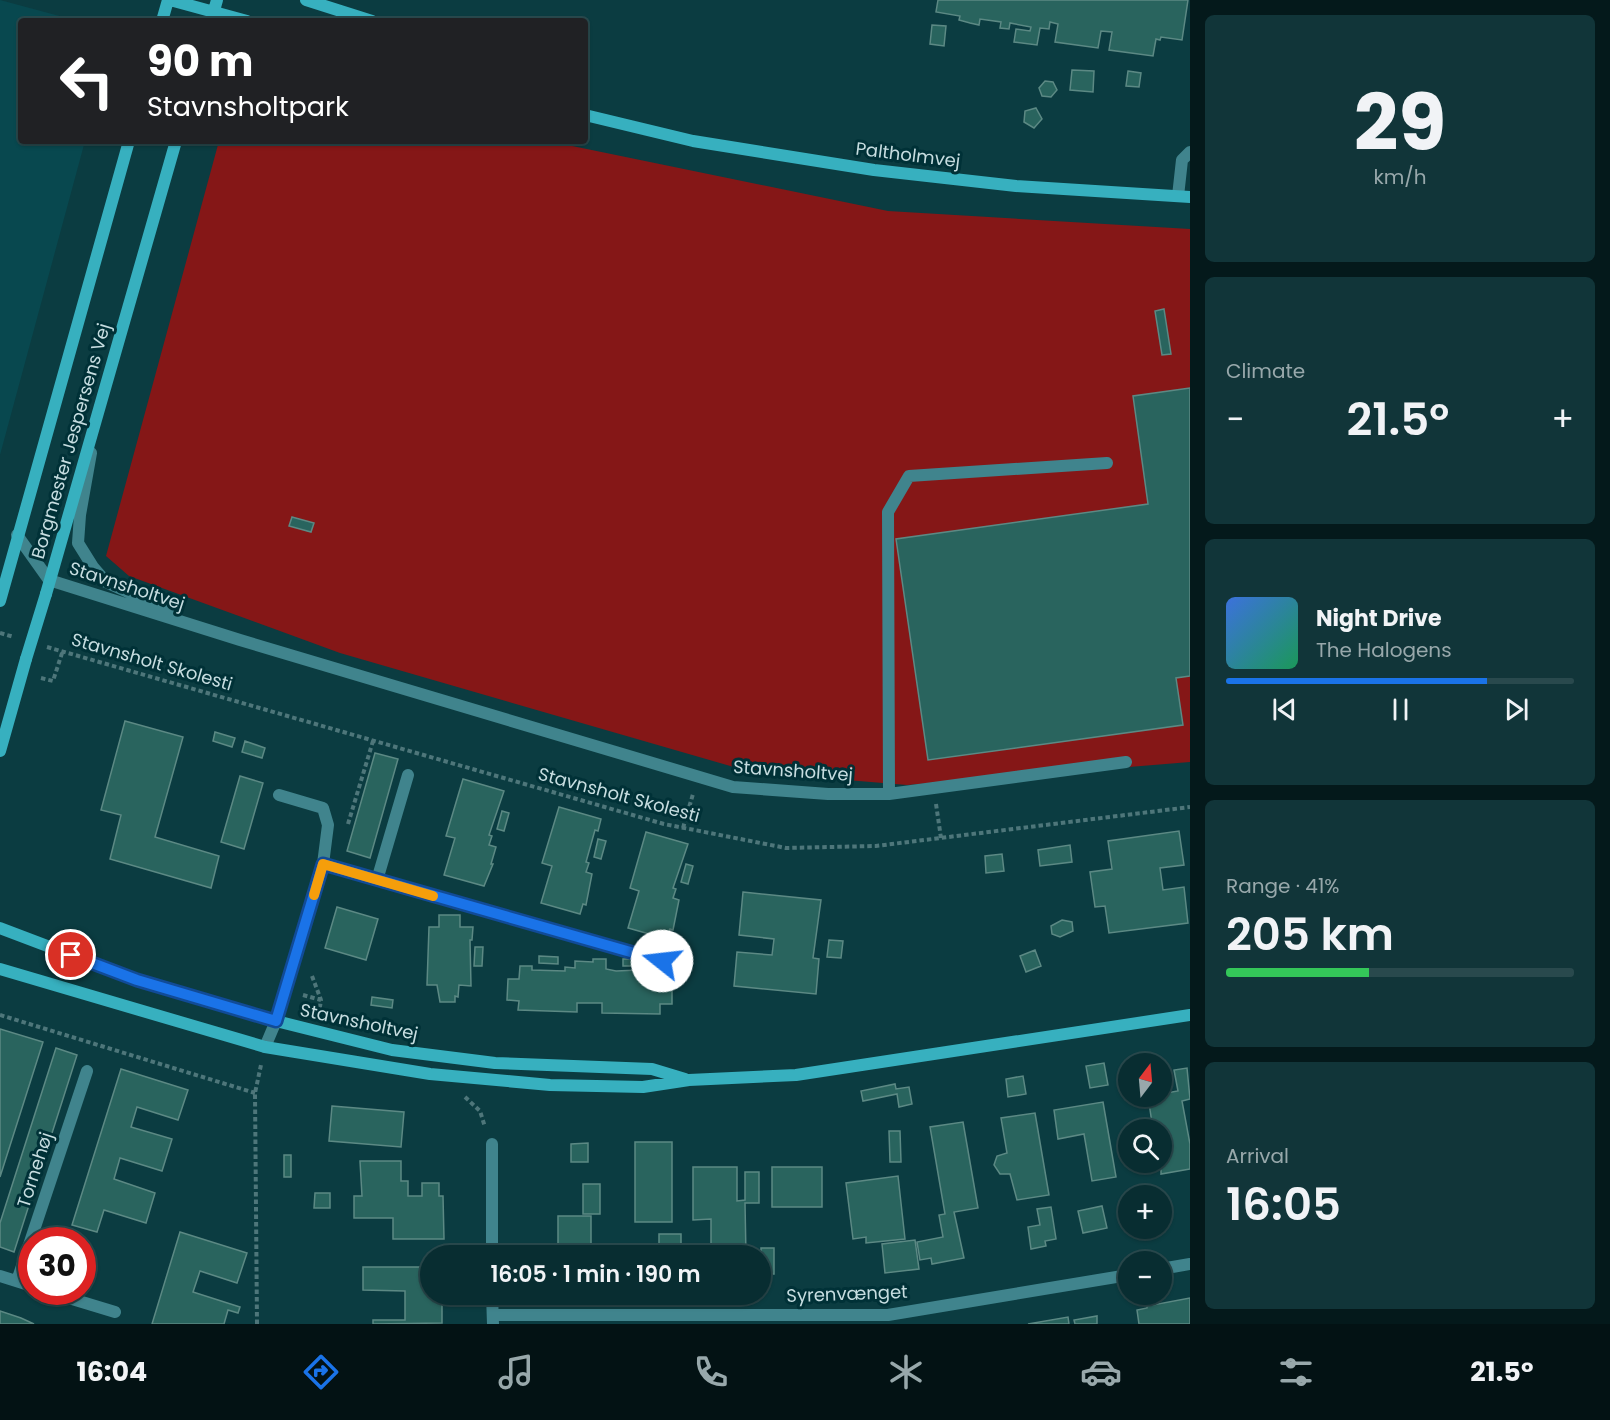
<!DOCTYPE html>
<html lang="en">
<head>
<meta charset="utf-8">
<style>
	:root { --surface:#082d31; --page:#113539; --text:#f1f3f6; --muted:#98a8ab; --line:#29494d; --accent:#1a73e8 }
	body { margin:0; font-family:Poppins,sans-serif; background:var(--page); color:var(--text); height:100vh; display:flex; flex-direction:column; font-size:22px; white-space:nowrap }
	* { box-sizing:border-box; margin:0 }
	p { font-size:20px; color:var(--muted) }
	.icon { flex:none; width:33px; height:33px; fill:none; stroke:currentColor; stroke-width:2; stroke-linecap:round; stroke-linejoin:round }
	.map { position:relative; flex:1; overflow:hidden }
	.panel { display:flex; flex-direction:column; gap:15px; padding:15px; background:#04191b; width:420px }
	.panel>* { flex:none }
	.banner { position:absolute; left:18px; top:18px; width:570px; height:126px; border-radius:6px; box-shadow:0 2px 4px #0004,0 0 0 2px var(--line); background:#202124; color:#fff; overflow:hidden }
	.needle { width:39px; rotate:16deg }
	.fabs { position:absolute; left:1118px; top:1053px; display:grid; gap:12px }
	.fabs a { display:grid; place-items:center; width:54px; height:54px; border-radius:50%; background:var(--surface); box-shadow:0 2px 4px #0004,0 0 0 2px var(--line); font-size:30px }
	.speed { position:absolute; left:18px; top:1227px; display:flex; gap:12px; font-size:30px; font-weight:700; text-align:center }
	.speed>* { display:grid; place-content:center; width:78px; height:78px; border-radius:50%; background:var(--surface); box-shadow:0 2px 4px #0004,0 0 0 2px var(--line); line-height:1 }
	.speed .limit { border:9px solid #d22; background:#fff; color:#111 }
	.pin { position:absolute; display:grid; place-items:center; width:51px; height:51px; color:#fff; margin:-26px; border:3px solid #fff; border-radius:50%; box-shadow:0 2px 6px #0007 }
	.me { position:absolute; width:66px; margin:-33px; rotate:286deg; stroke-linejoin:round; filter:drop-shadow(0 0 4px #0008) }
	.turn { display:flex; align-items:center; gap:21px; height:126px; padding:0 30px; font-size:27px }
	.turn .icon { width:78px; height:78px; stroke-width:2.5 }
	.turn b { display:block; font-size:42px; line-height:51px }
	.big { font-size:45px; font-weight:600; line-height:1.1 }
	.panel .widget { flex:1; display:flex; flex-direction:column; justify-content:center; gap:9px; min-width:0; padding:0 21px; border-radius:9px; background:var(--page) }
	.panel .dial { align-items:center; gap:0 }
	.dial b { font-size:78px; line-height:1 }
	.song { display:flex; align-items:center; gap:18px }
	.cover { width:72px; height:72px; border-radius:9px; background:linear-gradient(135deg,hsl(220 70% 55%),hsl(150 70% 35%)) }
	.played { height:6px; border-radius:3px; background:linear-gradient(90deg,var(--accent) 75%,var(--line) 75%) }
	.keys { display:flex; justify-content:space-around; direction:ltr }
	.heat { display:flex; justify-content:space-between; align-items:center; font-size:33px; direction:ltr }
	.charge { height:9px; border-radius:4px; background:linear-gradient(90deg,#34c759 41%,var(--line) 0) }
	.trip { position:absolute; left:420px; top:1245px; width:351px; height:60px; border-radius:30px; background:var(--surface); box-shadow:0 2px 4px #0004,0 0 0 2px var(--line); font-weight:600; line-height:60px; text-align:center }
	.dock { display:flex; height:96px; justify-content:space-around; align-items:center; background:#031214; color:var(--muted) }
	.dock .icon { width:42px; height:42px }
	.dock .on { color:var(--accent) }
	.dock b { font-size:27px; color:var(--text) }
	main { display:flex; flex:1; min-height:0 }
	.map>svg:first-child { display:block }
</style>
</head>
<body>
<main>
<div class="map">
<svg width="1190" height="1324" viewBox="0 0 1190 1324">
	<rect width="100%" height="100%" fill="#0b3c41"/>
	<path fill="#08484f" d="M0,0L78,21H21V141H85L0,455Z"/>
	<path fill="#851717" d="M219,141H548L888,211L1190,229V762L907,785L751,772L340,653L129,576L106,556Z"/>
	<path fill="#29645e" stroke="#5c8984" stroke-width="1.5" d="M938,0H1188L1182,40L1161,37L1160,40L1156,39L1153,56L1109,50L1112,32L1101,31L1098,48L1055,42L1058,24L1050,22L1049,29L1040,28L1037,45L1014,42L1016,29L1030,31L1031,27L1010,23L1009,29L1000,28L1001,22L980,19L979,25L970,23L959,20L960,16L936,12Z
		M932,25L946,26L944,46L930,44Z
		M1072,70L1094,71L1093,92L1070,90Z
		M1128,71L1141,73L1139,87L1126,86Z
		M1045,81L1053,82L1057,90L1051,97L1042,96L1039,88Z
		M1036,108L1042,119L1034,128L1024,122L1025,111Z
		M1164,309L1171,354L1162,355L1155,311Z
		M1190,388V676L1176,678L1183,725L928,760L896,539L1148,504L1133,396Z
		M292,517L314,523L311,532L289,526Z
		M125,721L183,737L155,837L219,856L211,888L110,859L121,815L101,810Z
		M215,732L235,738L232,747L213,741Z
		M245,741L265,748L262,758L242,752Z
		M375,753L398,759L370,858L347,851Z
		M240,776L263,783L244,849L221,842Z
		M463,779L504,791L489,835L492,836L489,845L496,847L491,864H493L484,886L444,875L455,838L446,836Z
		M559,807L601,819L598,831L595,830L586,862L589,863L586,872L592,874L586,905L583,904L580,914L541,903L552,866L542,863Z
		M502,811L509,813L504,831L497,829Z
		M1179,831L1184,865L1160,868L1163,890L1184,887L1188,923L1109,933L1105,906L1095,907L1090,872L1112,869L1108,841Z
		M646,832L688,844L673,888L676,889L673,898L679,900L673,930L670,929L667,939L628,928L639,891L630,888Z
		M598,839L606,841L601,859L594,857Z
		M1070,845L1072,862L1040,866L1038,850Z
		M1002,854L1004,871L986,873L985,856Z
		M686,864L693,866L688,884L681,882Z
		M743,892L821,900L813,958L819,959L816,994L734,986L737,952L772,955L774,939L739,935Z
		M337,907L378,919L366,960L325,948Z
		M439,915H460V927H473L472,940H470L471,986L459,985L458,997L455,996V1002H440L437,985H427L429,927H439Z
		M1062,920L1072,922L1073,931L1060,937L1052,934L1051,926Z
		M829,940L843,941L841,958L827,957Z
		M475,947H483L482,966H474Z
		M1035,950L1041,966L1026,972L1020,956Z
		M539,956L558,957V964L539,963Z
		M593,959H606V969L616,971L661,969V983H672V1004H660V1014L602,1013V1003H577V1012L518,1010L519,1001L507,1000L508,979H519L520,966H532V970L565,971V967L575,968V961L593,962Z
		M623,959H642L641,966H623Z
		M372,997L393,1000L392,1008L371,1005Z
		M0,1029L43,1042L0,1177Z
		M56,1048L77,1055L14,1252L0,1247V1223Z
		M1104,1063L1108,1085L1090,1088L1086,1066Z
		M1187,1068L1190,1099L1182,1101L1190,1144V1169L1161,1174V1130H1153L1148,1096H1161V1094L1178,1091L1174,1070Z
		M121,1069L188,1090L178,1120L137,1107L131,1127L172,1139L162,1171L120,1158L114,1179L155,1193L146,1223L104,1210L97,1232L72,1225Z
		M1023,1076L1026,1094L1008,1097L1006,1079Z
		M895,1084L896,1089L909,1087L912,1104L899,1107L897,1094L863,1101L861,1091Z
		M1103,1102L1116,1177L1092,1181L1084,1134L1058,1139L1054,1110Z
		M332,1106L404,1112L401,1147L329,1141Z
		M1035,1113L1049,1195L1017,1200L1010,1174H1000L994,1165L997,1156L1007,1153L1001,1118Z
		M963,1122L978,1208L954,1212L964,1258L932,1264L931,1258L920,1260L917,1242L943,1237L939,1215L945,1214L930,1127Z
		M889,1131H900L901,1162H890Z
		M635,1142H672V1222H635Z
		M588,1143V1162H571V1144Z
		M284,1155H291V1177H284Z
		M360,1161H401V1181H408V1196H422V1183H439V1196H443L444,1239H393V1218H354V1196H362Z
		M693,1167H737V1201L745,1200V1172H759V1203H745L746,1256H711V1219L693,1220Z
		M772,1167H822V1207H772Z
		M898,1176L905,1239L866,1243V1237L853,1239L846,1183Z
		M583,1184H600V1214H583Z
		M315,1193H330V1208H314Z
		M1102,1206L1107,1228L1083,1233L1078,1211Z
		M1051,1207L1056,1239L1045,1241L1046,1246L1031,1249L1028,1227L1040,1225L1037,1209Z
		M558,1216H591V1256H558Z
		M180,1232L247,1253L237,1283L200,1271L193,1292L240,1307L238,1313L228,1310L224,1324H152Z
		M659,1234H681V1256H659Z
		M915,1240L919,1269L885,1273L882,1244Z
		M761,1248H774V1274H761Z
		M363,1267H430V1294H442V1323L373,1324V1320H405V1291L363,1290Z
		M1190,1298V1324H1139L1137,1310L1147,1308V1306Z
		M0,1311L21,1318L34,1324H0Z
		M1097,1316V1324H1075L1074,1320Z
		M1068,1317L1069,1324H1028Z"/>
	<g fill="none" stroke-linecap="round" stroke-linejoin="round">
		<path stroke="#4e767a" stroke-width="4" stroke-dasharray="4.5 3" stroke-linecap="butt" d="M0,633L14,637
			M47,647L664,824L786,848L876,846L1190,807
			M41,678L53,681L63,650
			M936,804L941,838
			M348,824L373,741
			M683,828L693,794
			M312,976L321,1000
			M303,995L321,1000L319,1013
			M0,1015L255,1093
			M465,1097L480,1111L485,1127
			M257,1324L255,1093L261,1065"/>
		<path stroke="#40848d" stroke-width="12" d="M1178,196L1182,160L1190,152
			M91,453L80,515L78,543L93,567L106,582L174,613
			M17,535L49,580L240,640L733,787L828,794H889L1126,762
			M889,794L888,512L909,476L1107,463
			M279,795L323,808L328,825L323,864
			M377,880L408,775"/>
		<path stroke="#40848d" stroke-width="12" d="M265,1047L276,1021L323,864L684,967
			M492,1144V1256
			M1161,1269L1190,1264
			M0,1276L32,1286
			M17,1281L87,1071
			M49,1292L115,1312
			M492,1294L493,1324
			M493,1315H888L1128,1275"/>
		<path stroke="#37b0bf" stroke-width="12" d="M170,0L247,21
			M306,0L372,21
			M162,21L168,0
			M211,21L217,0
			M585,115L693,141L874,170L1016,186L1190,197
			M46,594L176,141
			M0,601L129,141
			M0,751L26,659
			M0,928L137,980L276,1021L392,1050L495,1063L652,1069L685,1079
			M0,969L265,1047L430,1074L550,1085L643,1087L689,1080L796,1075L1190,1015"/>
		<path stroke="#37b0bf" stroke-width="12" d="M26,659L46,594"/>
	</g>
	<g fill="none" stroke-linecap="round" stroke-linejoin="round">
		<g stroke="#114b97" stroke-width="15">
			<path id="route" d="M71,955L137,980L276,1021L323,864L662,961"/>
		</g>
		<use href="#route" stroke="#1a73e8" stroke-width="10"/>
		<path stroke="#f59e0b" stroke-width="10" d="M314,895L323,864L433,896"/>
	</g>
	<g text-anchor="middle" stroke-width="6" stroke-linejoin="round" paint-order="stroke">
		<g font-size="18" fill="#c6dde0" stroke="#003137">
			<text transform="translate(908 155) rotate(7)" y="6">Paltholmvej</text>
			<text transform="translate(71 441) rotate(-74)" y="6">Borgmester Jespersens Vej</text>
			<text transform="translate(127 586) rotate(18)" y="6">Stavnsholtvej</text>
			<text transform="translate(152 662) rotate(16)" y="6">Stavnsholt Skolesti</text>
			<text transform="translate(793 771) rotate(4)" y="6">Stavnsholtvej</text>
			<text transform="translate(619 795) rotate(15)" y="6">Stavnsholt Skolesti</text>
			<text transform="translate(359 1022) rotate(12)" y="6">Stavnsholtvej</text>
			<text transform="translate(35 1170) rotate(-72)" y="6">Tornehøj</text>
			<text transform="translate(847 1294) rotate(-2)" y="6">Syrenvænget</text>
		</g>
	</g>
</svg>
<div class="fabs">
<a><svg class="needle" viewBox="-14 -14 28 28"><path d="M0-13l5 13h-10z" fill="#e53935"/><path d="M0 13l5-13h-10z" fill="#98a8ab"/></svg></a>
<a><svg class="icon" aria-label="search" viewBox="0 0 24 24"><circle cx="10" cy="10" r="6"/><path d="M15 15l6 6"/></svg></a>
<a>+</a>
<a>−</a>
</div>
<div class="speed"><div class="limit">30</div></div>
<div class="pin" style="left:71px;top:955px;background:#d93025"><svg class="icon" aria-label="arrive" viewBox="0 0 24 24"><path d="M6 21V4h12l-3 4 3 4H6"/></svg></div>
<svg class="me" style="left:662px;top:961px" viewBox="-20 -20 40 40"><circle r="19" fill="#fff"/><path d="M0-13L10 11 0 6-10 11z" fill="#1a73e8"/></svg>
<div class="trip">16:05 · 1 min · 190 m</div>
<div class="banner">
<div class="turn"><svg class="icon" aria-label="left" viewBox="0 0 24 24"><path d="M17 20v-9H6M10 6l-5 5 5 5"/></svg><div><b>90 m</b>Stavnsholtpark</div></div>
</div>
</div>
<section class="panel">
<div class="widget dial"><b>29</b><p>km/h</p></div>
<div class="widget"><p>Climate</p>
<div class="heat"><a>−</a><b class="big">21.5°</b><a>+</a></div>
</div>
<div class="widget">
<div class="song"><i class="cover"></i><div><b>Night Drive</b><p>The Halogens</p></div></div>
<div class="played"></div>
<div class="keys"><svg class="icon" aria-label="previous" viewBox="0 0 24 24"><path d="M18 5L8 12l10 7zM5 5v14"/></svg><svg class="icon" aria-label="pause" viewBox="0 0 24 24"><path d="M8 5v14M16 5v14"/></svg><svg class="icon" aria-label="next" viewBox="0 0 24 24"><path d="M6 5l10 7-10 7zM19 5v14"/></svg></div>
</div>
<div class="widget"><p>Range · 41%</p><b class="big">205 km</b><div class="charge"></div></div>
<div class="widget"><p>Arrival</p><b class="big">16:05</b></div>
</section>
</main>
<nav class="dock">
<b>16:04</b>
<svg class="icon on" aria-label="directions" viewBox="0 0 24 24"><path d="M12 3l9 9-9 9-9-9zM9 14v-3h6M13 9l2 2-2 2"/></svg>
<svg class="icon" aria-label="music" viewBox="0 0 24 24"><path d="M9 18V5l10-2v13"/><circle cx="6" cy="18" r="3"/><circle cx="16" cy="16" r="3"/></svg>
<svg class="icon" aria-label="phone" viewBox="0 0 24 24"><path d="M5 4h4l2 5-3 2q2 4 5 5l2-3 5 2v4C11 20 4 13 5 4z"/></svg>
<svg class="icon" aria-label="climate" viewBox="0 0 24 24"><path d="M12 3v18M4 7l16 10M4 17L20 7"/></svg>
<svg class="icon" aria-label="car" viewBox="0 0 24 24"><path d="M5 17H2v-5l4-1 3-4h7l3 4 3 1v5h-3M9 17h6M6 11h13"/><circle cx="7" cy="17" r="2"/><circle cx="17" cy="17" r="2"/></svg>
<svg class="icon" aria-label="filters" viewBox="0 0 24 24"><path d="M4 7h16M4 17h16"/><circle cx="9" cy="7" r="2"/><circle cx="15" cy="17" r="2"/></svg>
<b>21.5°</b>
</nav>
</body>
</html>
